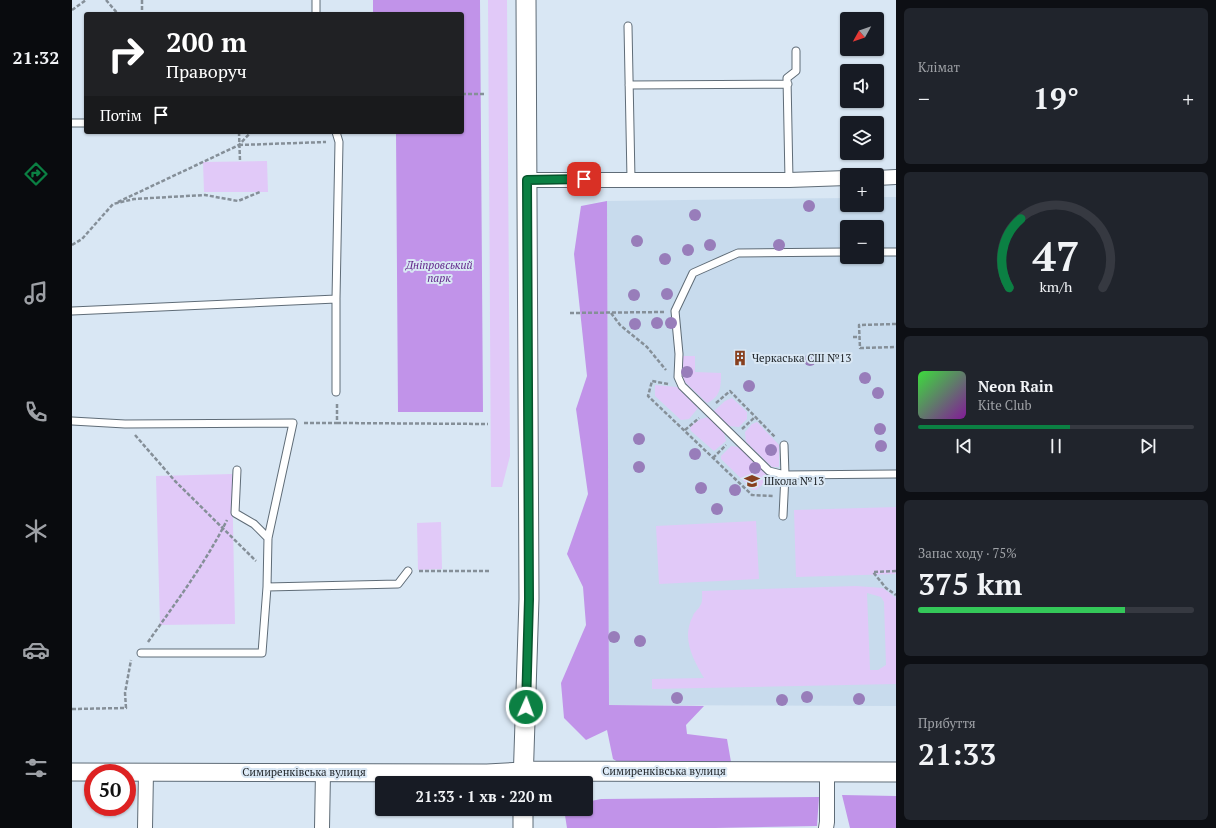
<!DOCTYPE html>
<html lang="uk">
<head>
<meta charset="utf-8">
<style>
	:root { --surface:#171b24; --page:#20242c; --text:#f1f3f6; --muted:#9ea1a6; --line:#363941; --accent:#0b8043 }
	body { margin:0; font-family:"PT Serif",serif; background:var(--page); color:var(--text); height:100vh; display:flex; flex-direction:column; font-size:15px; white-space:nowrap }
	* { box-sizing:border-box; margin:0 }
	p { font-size:13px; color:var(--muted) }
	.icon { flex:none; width:22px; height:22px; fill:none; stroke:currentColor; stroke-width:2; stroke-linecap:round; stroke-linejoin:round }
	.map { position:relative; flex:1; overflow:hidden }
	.panel { display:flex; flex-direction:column; gap:8px; padding:8px; background:#0d0f14; width:320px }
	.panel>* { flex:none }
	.hud { position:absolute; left:12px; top:12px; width:380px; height:122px; border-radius:4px; box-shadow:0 1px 3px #0004; background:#202124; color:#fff; overflow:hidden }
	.needle { width:26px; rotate:230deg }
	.tools { position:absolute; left:768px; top:12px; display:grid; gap:8px }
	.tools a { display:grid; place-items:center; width:44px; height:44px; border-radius:4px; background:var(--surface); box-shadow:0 1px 3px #0004; font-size:20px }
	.speed { position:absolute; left:12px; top:764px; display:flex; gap:8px; font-size:20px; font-weight:700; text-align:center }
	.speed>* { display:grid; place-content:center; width:52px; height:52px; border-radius:50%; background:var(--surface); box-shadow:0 1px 3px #0004; line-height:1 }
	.speed .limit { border:6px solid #d22; background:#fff; color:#111 }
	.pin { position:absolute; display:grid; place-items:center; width:34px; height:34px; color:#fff; margin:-17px; border-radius:8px; box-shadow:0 2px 6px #0006 }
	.me { position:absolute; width:44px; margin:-22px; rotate:2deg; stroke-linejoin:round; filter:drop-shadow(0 0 3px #0008) }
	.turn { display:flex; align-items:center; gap:14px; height:84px; padding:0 16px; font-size:18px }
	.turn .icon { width:52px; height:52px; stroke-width:2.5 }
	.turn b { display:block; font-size:28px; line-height:34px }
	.then { display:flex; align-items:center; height:38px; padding:0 16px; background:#0003; gap:8px; font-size:15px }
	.big { font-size:30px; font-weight:700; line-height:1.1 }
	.panel .tile { flex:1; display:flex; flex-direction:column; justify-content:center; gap:6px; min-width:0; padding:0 14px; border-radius:6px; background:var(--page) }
	.panel .dial { align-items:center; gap:0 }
	.dial svg { height:104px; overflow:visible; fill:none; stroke:var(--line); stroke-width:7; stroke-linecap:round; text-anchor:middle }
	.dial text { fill:var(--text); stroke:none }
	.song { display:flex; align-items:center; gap:12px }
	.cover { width:48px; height:48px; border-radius:6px; background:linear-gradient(135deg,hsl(120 70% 55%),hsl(290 70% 35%)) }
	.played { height:4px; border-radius:2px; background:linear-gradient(90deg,var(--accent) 55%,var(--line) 55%) }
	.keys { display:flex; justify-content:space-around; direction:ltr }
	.heat { display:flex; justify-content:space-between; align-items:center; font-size:22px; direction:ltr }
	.charge { height:6px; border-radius:3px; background:linear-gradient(90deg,#34c759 75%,var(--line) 0) }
	.trip { position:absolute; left:303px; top:776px; width:218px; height:40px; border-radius:4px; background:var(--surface); box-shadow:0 1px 3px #0004; font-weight:700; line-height:40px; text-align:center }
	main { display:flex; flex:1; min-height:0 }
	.dock { display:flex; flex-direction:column; width:72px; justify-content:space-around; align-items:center; background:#090b0e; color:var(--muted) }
	.dock .icon { width:28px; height:28px }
	.dock .selected { color:var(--accent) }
	.dock b { font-size:18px; color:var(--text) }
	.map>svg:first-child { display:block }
</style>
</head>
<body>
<main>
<nav class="dock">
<b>21:32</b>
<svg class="icon selected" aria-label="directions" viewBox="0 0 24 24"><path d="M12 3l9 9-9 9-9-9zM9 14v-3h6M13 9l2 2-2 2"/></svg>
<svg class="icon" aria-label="music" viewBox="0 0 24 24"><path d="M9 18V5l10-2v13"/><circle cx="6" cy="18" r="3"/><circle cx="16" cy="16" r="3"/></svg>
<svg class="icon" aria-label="phone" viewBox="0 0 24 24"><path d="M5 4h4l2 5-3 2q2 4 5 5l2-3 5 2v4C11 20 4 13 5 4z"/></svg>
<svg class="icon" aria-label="climate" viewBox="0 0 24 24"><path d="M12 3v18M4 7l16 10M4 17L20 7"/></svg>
<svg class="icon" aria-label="car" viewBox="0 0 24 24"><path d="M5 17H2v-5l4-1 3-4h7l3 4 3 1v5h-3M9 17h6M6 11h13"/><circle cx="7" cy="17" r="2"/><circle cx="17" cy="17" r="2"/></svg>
<svg class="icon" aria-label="filters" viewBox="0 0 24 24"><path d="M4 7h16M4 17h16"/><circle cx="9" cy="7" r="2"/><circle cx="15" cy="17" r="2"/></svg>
</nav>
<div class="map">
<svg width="824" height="828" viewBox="0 0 824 828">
	<rect width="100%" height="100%" fill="#d9e7f4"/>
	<path fill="#c8dbed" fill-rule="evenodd" d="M805,197H824V706L537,705L535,201L775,198V205H805ZM775,227H805V257H775Z"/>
	<path fill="#e1c9f8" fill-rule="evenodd" d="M416,0H435L438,456L430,487H419Z
		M195,161L196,192H132L131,162Z
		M610,356H623V372L649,373C649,386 649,397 635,403L613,382L610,376Z
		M583,385L605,387L626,408L617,419L609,420L583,396Z
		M660,398L675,412V419L667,427L657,426L642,411L653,401Z
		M637,417L652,433L654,441L642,451L619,431L618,428C622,422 629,418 637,417Z
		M685,422L707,445V467H700L674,442L673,432L680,424Z
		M659,446L667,447L694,473V482L684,490H681L649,459V456Z
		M160,474L163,624L88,625L84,476Z
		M824,507V574L724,577L722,510Z
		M684,521L687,579L587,584L584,526Z
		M369,522L370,569L346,570L345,523Z
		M784,586L811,588L824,598V684L580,689V679L632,678C621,659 609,638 621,616C622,612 626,610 628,606C631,602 630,596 630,591ZM795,593L809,597L812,602L814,665L806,670H798Z"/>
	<path fill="#c193e9" d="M301,0H408L411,412H326L324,132H390V14H301Z
		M535,201L537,705L632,706L614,725L615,734L655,739L659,762H546L541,759L535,730L514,740L492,718L489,683L514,625L511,587L495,554L516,494L504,409L515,376L502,254L509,206Z
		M770,795L824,796V828H778Z
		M747,797L745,826L643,828H495L492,809H514V802L529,799Z"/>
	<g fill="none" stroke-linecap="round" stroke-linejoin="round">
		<g stroke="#5f6c77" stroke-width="9">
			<path id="service" d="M244,0V14
				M556,26L559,179
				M557,85L716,84
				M0,123H14
				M717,180L715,78L724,71V51
				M805,252H824
				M264,299L267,142L264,132
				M0,311L264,299V392
				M0,421L53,424L221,423L196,538L195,587L190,653H69
				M712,445L713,475L824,474
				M165,470L163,513L182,524L196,538
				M711,516L713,475L697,471L610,386L606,377L607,354L603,311L621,273L666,253L775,252
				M195,587L326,584L336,571"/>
		</g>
		<g stroke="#5f6c77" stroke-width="16">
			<path id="minor" d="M805,178L824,177
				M455,180H717L775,178
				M73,828L74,772
				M250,828L251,772
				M754,828L755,822V772"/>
		</g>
		<g stroke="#5f6c77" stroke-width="19">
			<path id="tertiary" d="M0,772L415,773L452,771"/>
		</g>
		<g stroke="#5f6c77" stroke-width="21">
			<path id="secondary" d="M452,771L824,772
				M451,783L457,599L454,0
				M451,828V809"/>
		</g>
		<path stroke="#858f98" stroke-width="2.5" stroke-dasharray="4 2" stroke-linecap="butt" d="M34,0L46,14
			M70,0V14
			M0,10L14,0
			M390,94H414
			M167,132L168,161
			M167,145L254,142
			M46,202L167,145L179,132
			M0,245L10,239L41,204L62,199L133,195L166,201L188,192
			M785,259H796
			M498,313L593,312
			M539,313L548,325L575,347L594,370
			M824,324L787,325L788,348L824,347
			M781,337H788
			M596,384L580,381L576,396L680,495L701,496
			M644,403L658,391L703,437
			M232,423H265V403
			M265,423L416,424
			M670,429L683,417
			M613,430L627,418
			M63,435L103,481L184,561
			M641,458L654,445
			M347,571H417
			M824,571L801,572L814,588L824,595
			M76,642C104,602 133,564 155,520
			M0,709L54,708L53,693L59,660"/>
		<use href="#service" stroke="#fff" stroke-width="7"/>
		<use href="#minor" stroke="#fff" stroke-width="14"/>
		<use href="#tertiary" stroke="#fff" stroke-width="17"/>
		<use href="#secondary" stroke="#fff" stroke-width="19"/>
	</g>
	<g fill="#987dba">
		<circle cx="737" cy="206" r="6"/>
		<circle cx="623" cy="215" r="6"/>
		<circle cx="565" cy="241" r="6"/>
		<circle cx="638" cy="245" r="6"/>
		<circle cx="707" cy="245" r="6"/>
		<circle cx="616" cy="250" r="6"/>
		<circle cx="593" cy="259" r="6"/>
		<circle cx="595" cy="294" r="6"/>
		<circle cx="562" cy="295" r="6"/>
		<circle cx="585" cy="323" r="6"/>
		<circle cx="599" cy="323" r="6"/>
		<circle cx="563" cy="324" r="6"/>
		<circle cx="738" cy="360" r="6"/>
		<circle cx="615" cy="372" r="6"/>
		<circle cx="793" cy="378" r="6"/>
		<circle cx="677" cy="386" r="6"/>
		<circle cx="806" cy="393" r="6"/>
		<circle cx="808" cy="429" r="6"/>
		<circle cx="567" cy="439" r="6"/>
		<circle cx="809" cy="446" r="6"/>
		<circle cx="699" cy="450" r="6"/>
		<circle cx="623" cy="454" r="6"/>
		<circle cx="567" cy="467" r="6"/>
		<circle cx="683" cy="468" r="6"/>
		<circle cx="629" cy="488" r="6"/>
		<circle cx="663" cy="490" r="6"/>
		<circle cx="645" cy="509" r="6"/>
		<circle cx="542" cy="637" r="6"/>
		<circle cx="568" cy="641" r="6"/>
		<circle cx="735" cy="697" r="6"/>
		<circle cx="605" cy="698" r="6"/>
		<circle cx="787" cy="699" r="6"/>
		<circle cx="710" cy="700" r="6"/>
	</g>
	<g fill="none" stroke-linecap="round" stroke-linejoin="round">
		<g stroke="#07532c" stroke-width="10">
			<path id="route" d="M454,707L457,599L455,180L512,179"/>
		</g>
		<use href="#route" stroke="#0b8043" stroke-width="7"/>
	</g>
	<defs>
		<g id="building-bare" transform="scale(1.2)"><path d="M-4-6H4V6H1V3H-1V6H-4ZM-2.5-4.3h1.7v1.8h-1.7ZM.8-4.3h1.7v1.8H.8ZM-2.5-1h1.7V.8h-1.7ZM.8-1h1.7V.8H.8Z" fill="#873f1e" stroke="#d9e7f4" stroke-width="2.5" paint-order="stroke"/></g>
		<g id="school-bare" transform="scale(1.2)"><path d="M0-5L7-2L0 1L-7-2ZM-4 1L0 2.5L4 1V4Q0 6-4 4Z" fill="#873f1e" stroke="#d9e7f4" stroke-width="2.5" paint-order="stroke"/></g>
	</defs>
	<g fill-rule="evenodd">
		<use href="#building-bare" x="668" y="358"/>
		<use href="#school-bare" x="680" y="481"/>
	</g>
	<g text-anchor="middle" stroke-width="4" stroke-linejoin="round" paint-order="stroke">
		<g font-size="11" font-style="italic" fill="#62278a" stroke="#d9e7f4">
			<text x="367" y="269">Дніпровський<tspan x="367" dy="13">парк</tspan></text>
		</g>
		<g font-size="11" fill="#1d2226" stroke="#d9e7f4" text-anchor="start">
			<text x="680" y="362">Черкаська СШ №13</text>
			<text x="692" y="485">Школа №13</text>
		</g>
		<g font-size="11" fill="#1d2226" stroke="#d9e7f4">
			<text x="592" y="775">Симиренківська вулиця</text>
			<text x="232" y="776">Симиренківська вулиця</text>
		</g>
	</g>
</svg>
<div class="tools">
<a><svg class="needle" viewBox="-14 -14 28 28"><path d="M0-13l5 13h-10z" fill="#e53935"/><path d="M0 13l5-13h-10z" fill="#9ea1a6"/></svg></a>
<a><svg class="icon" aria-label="sound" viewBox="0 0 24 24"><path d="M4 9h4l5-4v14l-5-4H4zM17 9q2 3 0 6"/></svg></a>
<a><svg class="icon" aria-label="layers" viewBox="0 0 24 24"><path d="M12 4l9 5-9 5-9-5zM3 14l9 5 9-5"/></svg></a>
<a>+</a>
<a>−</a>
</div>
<div class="speed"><div class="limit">50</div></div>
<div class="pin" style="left:512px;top:179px;background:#d93025"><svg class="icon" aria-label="arrive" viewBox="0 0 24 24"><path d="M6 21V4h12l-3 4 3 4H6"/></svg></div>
<svg class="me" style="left:454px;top:707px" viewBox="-20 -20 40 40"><circle r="17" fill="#0b8043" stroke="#fff" stroke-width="3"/><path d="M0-11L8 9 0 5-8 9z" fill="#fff"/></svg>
<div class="trip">21:33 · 1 хв · 220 m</div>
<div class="hud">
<div class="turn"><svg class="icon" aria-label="right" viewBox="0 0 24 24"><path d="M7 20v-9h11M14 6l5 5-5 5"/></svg><div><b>200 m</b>Праворуч</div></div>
<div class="then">Потім<svg class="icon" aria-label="arrive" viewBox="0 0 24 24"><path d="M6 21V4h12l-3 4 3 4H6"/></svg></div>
</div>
</div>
<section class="panel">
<div class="tile"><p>Клімат</p>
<div class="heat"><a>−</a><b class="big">19°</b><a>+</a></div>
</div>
<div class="tile dial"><svg viewBox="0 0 100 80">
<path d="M14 69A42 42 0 1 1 86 69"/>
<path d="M14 69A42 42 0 0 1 23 16" stroke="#0b8043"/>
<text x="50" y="56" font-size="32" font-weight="700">47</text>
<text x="50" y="72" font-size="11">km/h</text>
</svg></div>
<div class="tile">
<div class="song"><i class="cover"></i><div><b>Neon Rain</b><p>Kite Club</p></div></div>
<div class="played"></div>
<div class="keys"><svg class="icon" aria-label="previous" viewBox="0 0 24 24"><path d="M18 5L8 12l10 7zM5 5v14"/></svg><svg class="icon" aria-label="pause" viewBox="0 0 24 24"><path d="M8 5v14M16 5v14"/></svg><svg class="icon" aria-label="next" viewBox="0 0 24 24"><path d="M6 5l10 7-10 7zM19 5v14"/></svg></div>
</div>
<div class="tile"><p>Запас ходу · 75%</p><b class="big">375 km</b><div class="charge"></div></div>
<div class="tile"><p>Прибуття</p><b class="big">21:33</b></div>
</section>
</main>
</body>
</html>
